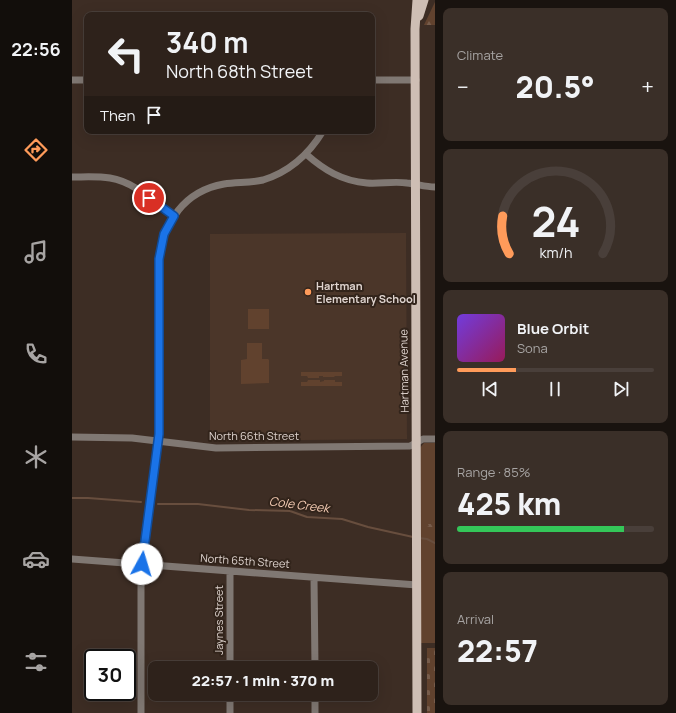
<!DOCTYPE html>
<html lang="en">
<head>
<meta charset="utf-8">
<style>
	:root { --surface:#2e221b; --page:#3a2f28; --text:#f1f3f6; --muted:#a7a4a3; --line:#493f3a; --accent:#ff9b5a }
	body { margin:0; font-family:Manrope,sans-serif; background:var(--page); color:var(--text); height:100vh; display:flex; flex-direction:column; font-size:15px; white-space:nowrap }
	* { box-sizing:border-box; margin:0 }
	p { font-size:13px; color:var(--muted) }
	.icon { flex:none; width:22px; height:22px; fill:none; stroke:currentColor; stroke-width:2; stroke-linecap:round; stroke-linejoin:round }
	.map { position:relative; flex:1; overflow:hidden }
	.details { display:flex; flex-direction:column; gap:8px; padding:8px; background:#19130f; width:241px }
	.details>* { flex:none }
	.hud { position:absolute; left:12px; top:12px; width:291px; height:122px; border-radius:8px; box-shadow:0 4px 16px #0002,0 0 0 1px var(--line); background:#2e221b; color:var(--text); overflow:hidden }
	.speed { position:absolute; left:12px; top:649px; display:flex; gap:8px; font-size:20px; font-weight:700; text-align:center }
	.speed>* { display:grid; place-content:center; width:52px; height:52px; border-radius:50%; background:var(--surface); box-shadow:0 4px 16px #0002,0 0 0 1px var(--line); line-height:1 }
	.speed .limit { border:2px solid #111; border-radius:6px; background:#fff; color:#111 }
	.pin { position:absolute; display:grid; place-items:center; width:34px; height:34px; color:#fff; margin:-17px; border:2px solid #fff; border-radius:50%; box-shadow:0 1px 4px #0007 }
	.me { position:absolute; width:44px; margin:-22px; rotate:6deg; stroke-linejoin:round; filter:drop-shadow(0 0 3px #0008) }
	.turn { display:flex; align-items:center; gap:14px; height:84px; padding:0 16px; font-size:18px }
	.turn .icon { width:52px; height:52px; stroke-width:2.5 }
	.turn b { display:block; font-size:28px; line-height:34px }
	.then { display:flex; align-items:center; height:38px; padding:0 16px; background:#0003; gap:8px; font-size:15px }
	.big { font-size:30px; font-weight:800; line-height:1.1 }
	.details .widget { flex:1; display:flex; flex-direction:column; justify-content:center; gap:6px; min-width:0; padding:0 14px; border-radius:8px; background:var(--page) }
	.details .dial { align-items:center; gap:0 }
	.dial svg { height:104px; overflow:visible; fill:none; stroke:var(--line); stroke-width:7; stroke-linecap:round; text-anchor:middle }
	.dial text { fill:var(--text); stroke:none }
	.song { display:flex; align-items:center; gap:12px }
	.cover { width:48px; height:48px; border-radius:6px; background:linear-gradient(135deg,hsl(260 70% 55%),hsl(330 70% 35%)) }
	.played { height:4px; border-radius:2px; background:linear-gradient(90deg,var(--accent) 30%,var(--line) 30%) }
	.keys { display:flex; justify-content:space-around; direction:ltr }
	.heat { display:flex; justify-content:space-between; align-items:center; font-size:22px; direction:ltr }
	.charge { height:6px; border-radius:3px; background:linear-gradient(90deg,#34c759 85%,var(--line) 0) }
	.trip { position:absolute; left:76px; top:661px; width:230px; height:40px; border-radius:8px; background:var(--surface); box-shadow:0 4px 16px #0002,0 0 0 1px var(--line); font-weight:800; line-height:40px; text-align:center }
	main { display:flex; flex:1; min-height:0 }
	.tab-bar { display:flex; flex-direction:column; width:72px; justify-content:space-around; align-items:center; background:#120e0b; color:var(--muted) }
	.tab-bar .icon { width:28px; height:28px }
	.tab-bar .active { color:var(--accent) }
	.tab-bar b { font-size:18px; color:var(--text) }
	.map>svg:first-child { display:block }
</style>
</head>
<body>
<main>
<nav class="tab-bar">
<b>22:56</b>
<svg class="icon active" aria-label="directions" viewBox="0 0 24 24"><path d="M12 3l9 9-9 9-9-9zM9 14v-3h6M13 9l2 2-2 2"/></svg>
<svg class="icon" aria-label="music" viewBox="0 0 24 24"><path d="M9 18V5l10-2v13"/><circle cx="6" cy="18" r="3"/><circle cx="16" cy="16" r="3"/></svg>
<svg class="icon" aria-label="phone" viewBox="0 0 24 24"><path d="M5 4h4l2 5-3 2q2 4 5 5l2-3 5 2v4C11 20 4 13 5 4z"/></svg>
<svg class="icon" aria-label="climate" viewBox="0 0 24 24"><path d="M12 3v18M4 7l16 10M4 17L20 7"/></svg>
<svg class="icon" aria-label="car" viewBox="0 0 24 24"><path d="M5 17H2v-5l4-1 3-4h7l3 4 3 1v5h-3M9 17h6M6 11h13"/><circle cx="7" cy="17" r="2"/><circle cx="17" cy="17" r="2"/></svg>
<svg class="icon" aria-label="filters" viewBox="0 0 24 24"><path d="M4 7h16M4 17h16"/><circle cx="9" cy="7" r="2"/><circle cx="15" cy="17" r="2"/></svg>
</nav>
<div class="map">
<svg width="363" height="713" viewBox="0 0 363 713">
	<defs>
		<pattern id="forest-firs" width="22" height="20" patternUnits="userSpaceOnUse"><rect width="22" height="20" fill="#61422e"/><path d="M5 1l3.5 6h-7zM16 11l3.5 6h-7z" fill="#775c4b"/></pattern>
		<pattern id="cemetery-stones" width="16" height="16" patternUnits="userSpaceOnUse"><rect width="16" height="16" fill="#61422e"/><path d="M2 7V4a2 2 0 0 1 4 0v3zM10 15v-3a2 2 0 0 1 4 0v3z" fill="#775c4b"/></pattern>
	</defs>
	<rect width="100%" height="100%" fill="#3d2d24"/>
	<path fill="#4b3629" d="M334,233L335,439L138,441V234Z"/>
	<path fill="#61422e" d="M176,309H197V329H176Z
		M175,343H190V359H196L197,360V383L169,384V360L175,359Z
		M229,372H270V376H263L262,377H251V376H247V378H236L235,376H229Z
		M236,380H248V382L252,381V380H263V382H270V386H229V382H235Z
		M352,443H363V643H349L348,448Z"/>
	<path fill="url(#forest-firs)" d="M363,2V25H352Z
		M356,524H363V545L357,540H352V534L356,532L353,528L357,526Z"/>
	<path fill="url(#cemetery-stones)" d="M355,648H363V713H355Z"/>
	<g fill="none" stroke-linecap="round" stroke-linejoin="round">
		<path stroke="#684e3e" stroke-width="2" d="M0,498H16L69,502
			M86,504H126L177,510L218,511L235,517L270,519L296,527L341,537
			M347,538L355,539L363,543"/>
		<path stroke="#807873" stroke-width="7" d="M0,80H15
			M300,80H344
			M234,154C252,170 270,181 295,183C308,184 322,181 335,183C345,184 353,187 363,187
			M0,177C12,177 25,176 38,178C63,182 82,202 102,216
			M0,437L60,438L144,448L338,446L351,439H363
			M0,559L345,585
			M158,571V668
			M242,578L243,668
			M158,694V713
			M243,694V713
			M69,713V574L70,556L87,434V259C92,222 112,191 152,184C165,182 178,183 191,180C217,172 237,154 251,131"/>
		<path stroke="#cebeb4" stroke-width="9" d="M347,16L352,0
			M345,713L343,29L345,0"/>
	</g>
	<g fill="none" stroke-linecap="round" stroke-linejoin="round">
		<g stroke="#114b97" stroke-width="10">
			<path id="route" d="M70,564L87,434V259L92,234L102,216L77,198"/>
		</g>
		<use href="#route" stroke="#1a73e8" stroke-width="7"/>
	</g>
	<circle fill="#ff9b5a" stroke="#32241b" stroke-width="1.5" cx="236" cy="292" r="4"/>
	<g text-anchor="middle" stroke-width="4" stroke-linejoin="round" paint-order="stroke">
		<g font-size="11" font-weight="bold" fill="#dfd4cf" stroke="#32241b" text-anchor="start">
			<text x="244" y="290">Hartman<tspan x="244" dy="13">Elementary School</tspan></text>
		</g>
		<g font-size="11" fill="#dfd4cf" stroke="#32241b">
			<text transform="translate(332 371) rotate(-91)" y="4">Hartman Avenue</text>
			<text x="182" y="440">North 66th Street</text>
			<text transform="translate(173 561) rotate(4)" y="4">North 65th Street</text>
			<text transform="translate(147 620) rotate(-90)" y="4">Jaynes Street</text>
		</g>
		<g font-size="12" font-style="italic" fill="#f6cdb5" stroke="#32241b">
			<text transform="translate(227 505) rotate(7)" y="4">Cole Creek</text>
		</g>
	</g>
</svg>
<div class="speed"><div class="limit">30</div></div>
<div class="pin" style="left:77px;top:198px;background:#d93025"><svg class="icon" aria-label="arrive" viewBox="0 0 24 24"><path d="M6 21V4h12l-3 4 3 4H6"/></svg></div>
<svg class="me" style="left:70px;top:564px" viewBox="-20 -20 40 40"><circle r="19" fill="#fff"/><path d="M0-13L10 11 0 6-10 11z" fill="#1a73e8"/></svg>
<div class="trip">22:57 · 1 min · 370 m</div>
<div class="hud">
<div class="turn"><svg class="icon" aria-label="left" viewBox="0 0 24 24"><path d="M17 20v-9H6M10 6l-5 5 5 5"/></svg><div><b>340 m</b>North 68th Street</div></div>
<div class="then">Then<svg class="icon" aria-label="arrive" viewBox="0 0 24 24"><path d="M6 21V4h12l-3 4 3 4H6"/></svg></div>
</div>
</div>
<section class="details">
<div class="widget"><p>Climate</p>
<div class="heat"><a>−</a><b class="big">20.5°</b><a>+</a></div>
</div>
<div class="widget dial"><svg viewBox="0 0 100 80">
<path d="M14 69A42 42 0 1 1 86 69"/>
<path d="M14 69A42 42 0 0 1 9 40" stroke="#ff9b5a"/>
<text x="50" y="56" font-size="32" font-weight="700">24</text>
<text x="50" y="72" font-size="11">km/h</text>
</svg></div>
<div class="widget">
<div class="song"><i class="cover"></i><div><b>Blue Orbit</b><p>Sona</p></div></div>
<div class="played"></div>
<div class="keys"><svg class="icon" aria-label="previous" viewBox="0 0 24 24"><path d="M18 5L8 12l10 7zM5 5v14"/></svg><svg class="icon" aria-label="pause" viewBox="0 0 24 24"><path d="M8 5v14M16 5v14"/></svg><svg class="icon" aria-label="next" viewBox="0 0 24 24"><path d="M6 5l10 7-10 7zM19 5v14"/></svg></div>
</div>
<div class="widget"><p>Range · 85%</p><b class="big">425 km</b><div class="charge"></div></div>
<div class="widget"><p>Arrival</p><b class="big">22:57</b></div>
</section>
</main>
</body>
</html>
